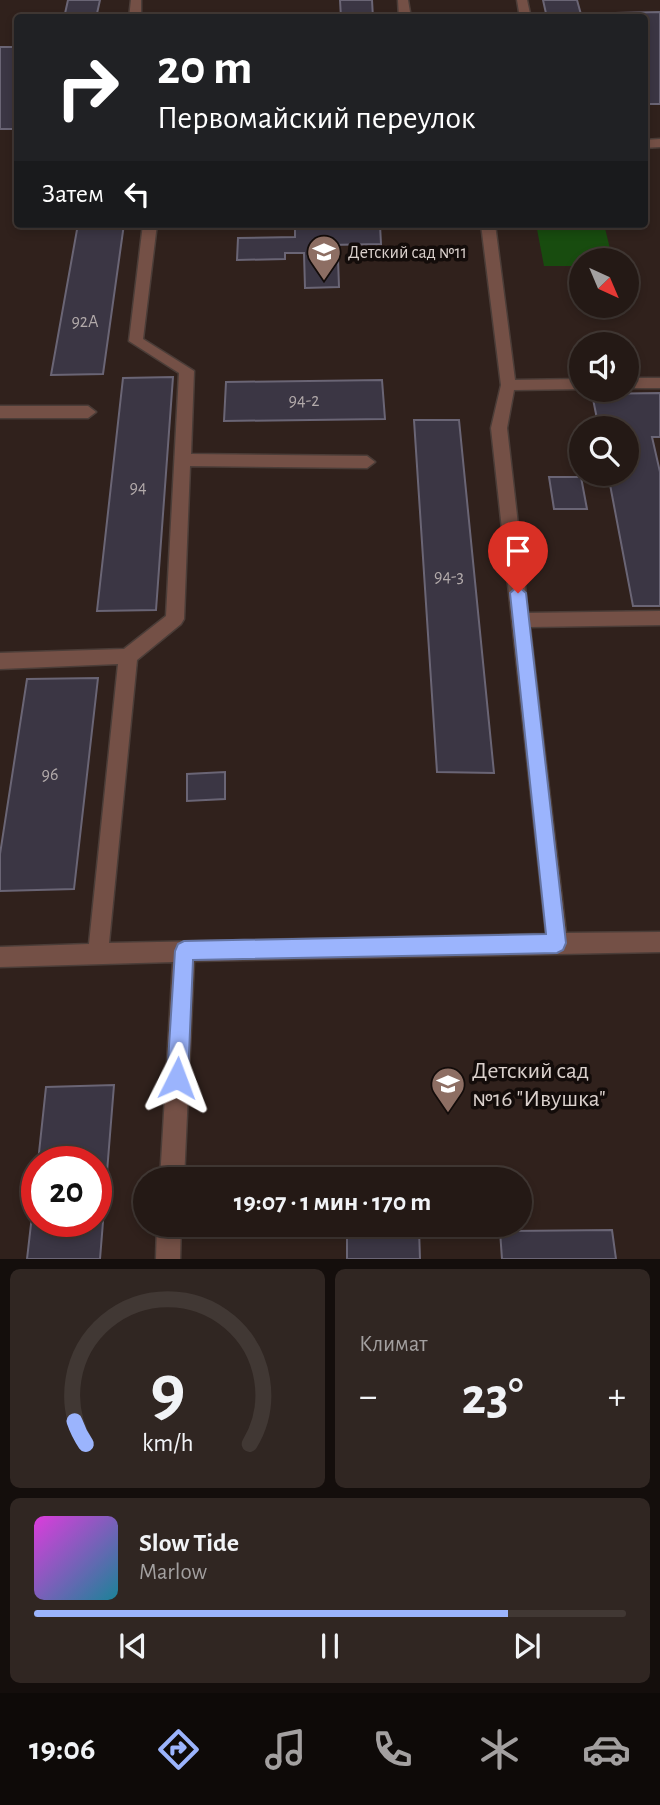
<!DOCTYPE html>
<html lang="ru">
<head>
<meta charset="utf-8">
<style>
	:root { --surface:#241915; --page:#302622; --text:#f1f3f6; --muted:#a3a0a0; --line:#413834; --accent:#9bb4fd }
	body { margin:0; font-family:"Alegreya Sans",sans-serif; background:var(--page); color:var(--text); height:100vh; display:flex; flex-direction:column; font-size:26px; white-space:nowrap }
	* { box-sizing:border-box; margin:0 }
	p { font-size:23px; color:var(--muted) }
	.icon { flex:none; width:38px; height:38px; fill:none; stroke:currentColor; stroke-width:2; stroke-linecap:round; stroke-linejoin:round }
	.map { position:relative; height:1259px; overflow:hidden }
	.sheet { display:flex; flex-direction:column; gap:10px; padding:10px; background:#140e0c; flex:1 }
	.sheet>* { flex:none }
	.top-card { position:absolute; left:14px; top:14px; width:634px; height:214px; border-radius:7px; box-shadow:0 4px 10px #0003,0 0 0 2px var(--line); background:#202124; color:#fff; overflow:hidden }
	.needle { width:46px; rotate:136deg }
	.buttons { position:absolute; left:569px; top:248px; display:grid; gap:14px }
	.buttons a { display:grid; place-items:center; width:70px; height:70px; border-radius:50%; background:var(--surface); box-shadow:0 4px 10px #0003,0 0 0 2px var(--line); font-size:35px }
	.speed { position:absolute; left:21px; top:1146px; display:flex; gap:14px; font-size:35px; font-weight:700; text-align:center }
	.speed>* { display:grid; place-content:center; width:91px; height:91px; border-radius:50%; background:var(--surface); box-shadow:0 4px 10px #0003,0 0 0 2px var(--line); line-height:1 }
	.speed .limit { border:10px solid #d22; background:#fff; color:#111 }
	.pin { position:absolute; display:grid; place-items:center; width:60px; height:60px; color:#fff; margin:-72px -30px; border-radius:50% 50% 50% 0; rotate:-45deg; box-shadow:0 0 7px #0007 }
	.pin .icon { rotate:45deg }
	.me { position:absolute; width:77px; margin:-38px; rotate:3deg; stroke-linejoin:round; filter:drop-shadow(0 0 5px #0008) }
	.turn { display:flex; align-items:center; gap:24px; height:147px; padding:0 28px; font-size:32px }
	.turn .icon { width:91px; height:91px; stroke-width:2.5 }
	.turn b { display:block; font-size:49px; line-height:60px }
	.then { display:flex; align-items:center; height:66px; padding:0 28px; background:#0003; gap:14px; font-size:26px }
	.big { font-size:52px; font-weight:600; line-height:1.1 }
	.sheet .card { flex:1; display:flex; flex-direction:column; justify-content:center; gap:10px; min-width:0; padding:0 24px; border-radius:10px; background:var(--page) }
	.sheet .dial { align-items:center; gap:0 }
	.dial svg { height:182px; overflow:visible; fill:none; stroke:var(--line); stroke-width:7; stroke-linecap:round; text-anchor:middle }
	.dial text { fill:var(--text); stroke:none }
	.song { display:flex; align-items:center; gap:21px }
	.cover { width:84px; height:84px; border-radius:10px; background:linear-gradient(135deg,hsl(300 70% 55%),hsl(190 70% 35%)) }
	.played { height:7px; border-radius:4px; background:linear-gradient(90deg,var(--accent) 80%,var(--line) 80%) }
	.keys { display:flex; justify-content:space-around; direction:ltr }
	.heat { display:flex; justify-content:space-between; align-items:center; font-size:38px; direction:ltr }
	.sheet .tiles { flex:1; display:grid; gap:10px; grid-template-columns:1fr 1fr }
	.card:last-child { grid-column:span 2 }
	.trip { position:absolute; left:133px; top:1167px; width:399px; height:70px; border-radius:35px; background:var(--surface); box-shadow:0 4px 10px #0003,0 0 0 2px var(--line); font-weight:600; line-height:70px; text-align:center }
	.menu { display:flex; height:112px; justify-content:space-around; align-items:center; background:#0e0a08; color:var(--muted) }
	.menu .icon { width:49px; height:49px }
	.menu .selected { color:var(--accent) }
	.menu b { font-size:32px; color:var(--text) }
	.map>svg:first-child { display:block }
</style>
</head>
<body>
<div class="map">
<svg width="660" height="1259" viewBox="0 0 660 1259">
	<rect width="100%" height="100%" fill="#30211c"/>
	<path fill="#184c0f" d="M536,224H604L613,261H581V266H544Z"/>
	<path fill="#3b3644" stroke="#6a6575" stroke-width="2" d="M68,0H100L96,18H64Z
		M340,0H372L373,18H341Z
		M543,0H577L582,18H547Z
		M660,12V104H644V18H617L616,13Z
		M0,47H18V129H0Z
		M78,224H124L103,374L51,375Z
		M273,224L380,225L381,244L329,245L330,258H338L339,287L305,288L304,253H285V259L237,260L238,238L295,237V226Z
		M173,377L156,610L97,611L123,378Z
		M382,380L385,419L224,421L226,382Z
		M660,393V437H652L660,472V606H633L608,474H626V429H599L592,394Z
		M414,420H459L494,773L437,772Z
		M549,477H581L587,509H554Z
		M98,678L74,889L0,891V854L27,679Z
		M225,772V799L187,801V774Z
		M114,1085L100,1259H27L37,1172V1222H96V1162H38L46,1087Z
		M347,1229H419L420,1259H347Z
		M612,1230L616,1259H502L500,1231Z"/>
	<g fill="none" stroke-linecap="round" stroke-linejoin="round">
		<g stroke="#4b3d38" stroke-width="3">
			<path id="minor" d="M131,0H141V18H129Z
				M398,0H408L411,18H399Z
				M517,0H527L531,18H520Z
				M660,139V147L644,148V140Z
				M143,224H157L143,339L194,371L191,454L367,456L375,462L367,468L190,466L184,619L181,624L137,660L109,943L546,934L491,428L501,385L481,224H495L515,380L581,379V389L514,390L507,428L528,613L660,611V625L530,627L566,933L660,932V952L194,961L184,1180H160L173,962L0,967V947L89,944L118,664L0,669V653L124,649L166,616L179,373L129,341Z
				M626,378H660V388H626Z
				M0,406H88L96,412L88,418H0Z
				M157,1225H181L180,1259H156Z"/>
		</g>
		<use href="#minor" fill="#745046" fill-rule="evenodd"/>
	</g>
	<path fill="#9bb4fd" stroke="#6575a4" stroke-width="2" d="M518,586L526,593L566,943L563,950L557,953L193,960L188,1078L185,1085L177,1088L170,1085L167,1078L175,951L178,944L184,941L546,934L510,593Z"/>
	<defs>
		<g id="school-pin" transform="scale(1.75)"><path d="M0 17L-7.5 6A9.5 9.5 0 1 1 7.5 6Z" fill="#8d6e63" stroke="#130c0a"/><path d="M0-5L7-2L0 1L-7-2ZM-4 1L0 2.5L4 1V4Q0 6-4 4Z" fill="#fff"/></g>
	</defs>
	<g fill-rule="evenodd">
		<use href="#school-pin" x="324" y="252"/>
		<use href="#school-pin" x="448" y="1084"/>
	</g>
	<g text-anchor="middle" stroke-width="7" stroke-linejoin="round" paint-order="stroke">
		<g font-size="18" fill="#dad0cc" stroke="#130c0a" text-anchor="start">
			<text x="348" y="258">Детский сад №11</text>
		</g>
		<g font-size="18" fill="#b2aaaa">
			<text x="85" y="327">92А</text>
			<text x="304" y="406">94-2</text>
			<text x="138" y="493">94</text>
			<text x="449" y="582">94-3</text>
			<text x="50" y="780">96</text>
		</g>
		<g font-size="24" fill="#dad0cc" stroke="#130c0a" text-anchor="start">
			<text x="472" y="1078">Детский сад<tspan x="472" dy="28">№16 "Ивушка"</tspan></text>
		</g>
	</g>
</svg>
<div class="buttons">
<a><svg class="needle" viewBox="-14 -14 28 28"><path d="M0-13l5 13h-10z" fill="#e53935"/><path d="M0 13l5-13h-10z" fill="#a3a0a0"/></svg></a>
<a><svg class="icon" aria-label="sound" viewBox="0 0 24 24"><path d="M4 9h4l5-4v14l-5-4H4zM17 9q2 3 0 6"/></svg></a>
<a><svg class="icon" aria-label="search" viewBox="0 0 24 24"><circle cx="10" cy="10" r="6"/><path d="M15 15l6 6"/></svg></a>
</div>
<div class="speed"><div class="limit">20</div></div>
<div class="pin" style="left:518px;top:593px;background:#d93025"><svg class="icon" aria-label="arrive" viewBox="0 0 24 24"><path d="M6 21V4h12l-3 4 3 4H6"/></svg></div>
<svg class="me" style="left:177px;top:1078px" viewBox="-20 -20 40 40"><path d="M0-17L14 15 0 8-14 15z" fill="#9bb4fd" stroke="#fff" stroke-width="4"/></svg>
<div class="trip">19:07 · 1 мин · 170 m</div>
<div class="top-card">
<div class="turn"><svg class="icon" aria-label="right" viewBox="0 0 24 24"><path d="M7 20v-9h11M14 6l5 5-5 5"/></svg><div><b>20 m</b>Первомайский переулок</div></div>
<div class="then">Затем<svg class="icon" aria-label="left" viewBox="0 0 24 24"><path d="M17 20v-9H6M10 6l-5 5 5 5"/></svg></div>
</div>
</div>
<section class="sheet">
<div class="tiles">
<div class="card dial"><svg viewBox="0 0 100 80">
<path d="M14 69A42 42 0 1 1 86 69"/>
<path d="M14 69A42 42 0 0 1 9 59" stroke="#9bb4fd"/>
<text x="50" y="56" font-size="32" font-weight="700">9</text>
<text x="50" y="72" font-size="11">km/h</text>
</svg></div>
<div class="card"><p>Климат</p>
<div class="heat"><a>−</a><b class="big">23°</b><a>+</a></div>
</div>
<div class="card">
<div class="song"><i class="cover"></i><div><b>Slow Tide</b><p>Marlow</p></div></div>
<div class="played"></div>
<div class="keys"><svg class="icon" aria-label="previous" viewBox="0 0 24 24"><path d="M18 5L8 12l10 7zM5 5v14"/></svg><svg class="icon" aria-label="pause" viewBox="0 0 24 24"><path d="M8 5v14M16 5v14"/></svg><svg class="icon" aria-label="next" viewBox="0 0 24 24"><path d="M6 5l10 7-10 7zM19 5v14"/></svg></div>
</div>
</div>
</section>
<nav class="menu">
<b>19:06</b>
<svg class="icon selected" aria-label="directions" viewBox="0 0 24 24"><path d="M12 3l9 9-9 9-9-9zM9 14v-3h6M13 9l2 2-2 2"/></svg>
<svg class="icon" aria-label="music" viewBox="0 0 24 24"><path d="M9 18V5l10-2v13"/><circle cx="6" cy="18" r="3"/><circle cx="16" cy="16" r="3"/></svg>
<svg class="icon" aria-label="phone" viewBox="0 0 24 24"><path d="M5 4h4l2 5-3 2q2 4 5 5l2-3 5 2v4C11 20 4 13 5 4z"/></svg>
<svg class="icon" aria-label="climate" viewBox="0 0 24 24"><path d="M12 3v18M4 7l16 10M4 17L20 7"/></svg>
<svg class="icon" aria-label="car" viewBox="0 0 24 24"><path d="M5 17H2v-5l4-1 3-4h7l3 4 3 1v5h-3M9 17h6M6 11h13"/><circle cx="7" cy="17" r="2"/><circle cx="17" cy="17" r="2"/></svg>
</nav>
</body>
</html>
